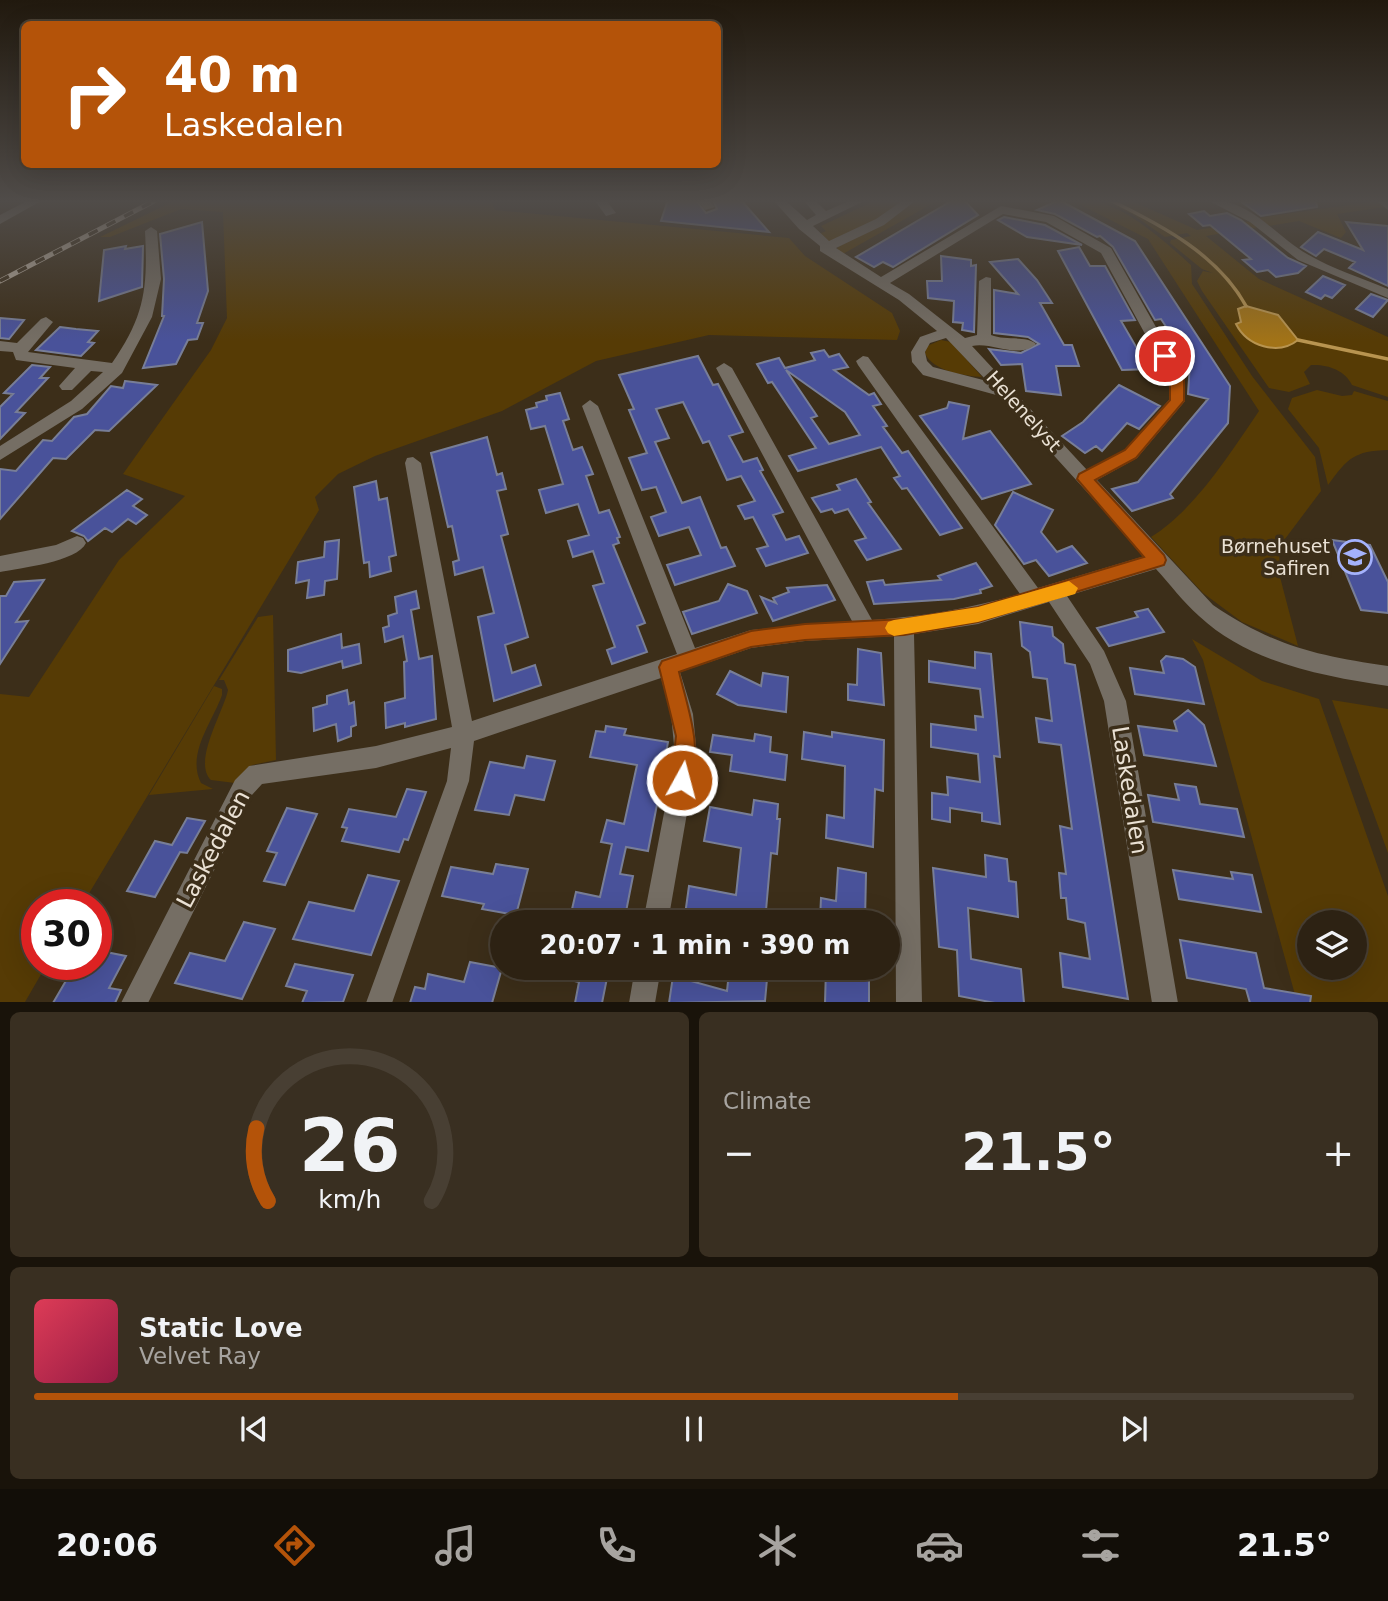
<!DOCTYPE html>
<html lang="en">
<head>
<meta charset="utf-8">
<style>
	:root { --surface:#2d2213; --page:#392f21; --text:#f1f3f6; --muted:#a7a4a0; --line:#483f33; --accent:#b45309 }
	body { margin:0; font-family:"DejaVu Sans",sans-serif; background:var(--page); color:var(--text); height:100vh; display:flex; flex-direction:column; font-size:26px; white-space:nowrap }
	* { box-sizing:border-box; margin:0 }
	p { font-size:23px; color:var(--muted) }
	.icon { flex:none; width:38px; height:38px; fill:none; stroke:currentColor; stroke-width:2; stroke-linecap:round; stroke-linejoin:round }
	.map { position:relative; height:1002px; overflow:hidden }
	.drawer { display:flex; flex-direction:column; gap:10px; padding:10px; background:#19130a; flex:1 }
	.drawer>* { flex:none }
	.banner { position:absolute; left:21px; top:21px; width:700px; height:147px; border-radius:10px; box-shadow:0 7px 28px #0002,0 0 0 2px var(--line); background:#b45309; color:#fff; overflow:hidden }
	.buttons { position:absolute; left:1297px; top:910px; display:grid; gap:14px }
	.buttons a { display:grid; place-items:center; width:70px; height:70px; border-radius:50%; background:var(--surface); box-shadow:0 7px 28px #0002,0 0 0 2px var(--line); font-size:35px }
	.speed { position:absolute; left:21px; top:889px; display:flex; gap:14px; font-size:35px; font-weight:700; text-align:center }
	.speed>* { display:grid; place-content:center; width:91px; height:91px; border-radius:50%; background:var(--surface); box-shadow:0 7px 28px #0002,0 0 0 2px var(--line); line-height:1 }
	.speed .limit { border:10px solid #d22; background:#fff; color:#111 }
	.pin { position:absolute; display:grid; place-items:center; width:60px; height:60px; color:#fff; margin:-30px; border:4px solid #fff; border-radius:50%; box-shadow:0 2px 7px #0007 }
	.me { position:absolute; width:77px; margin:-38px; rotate:7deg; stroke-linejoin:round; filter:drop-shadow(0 0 5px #0008) }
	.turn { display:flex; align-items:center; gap:24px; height:147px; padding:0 28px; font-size:32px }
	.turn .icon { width:91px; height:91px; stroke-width:2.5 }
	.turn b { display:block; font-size:49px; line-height:60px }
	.big { font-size:52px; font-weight:700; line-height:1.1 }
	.drawer .tile { flex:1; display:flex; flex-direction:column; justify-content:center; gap:10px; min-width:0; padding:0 24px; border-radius:10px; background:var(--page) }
	.drawer .dial { align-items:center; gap:0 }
	.dial svg { height:182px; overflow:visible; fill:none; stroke:var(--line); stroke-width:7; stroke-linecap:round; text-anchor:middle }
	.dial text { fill:var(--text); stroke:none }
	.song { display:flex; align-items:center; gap:21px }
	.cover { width:84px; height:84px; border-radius:10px; background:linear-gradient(135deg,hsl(350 70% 55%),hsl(340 70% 35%)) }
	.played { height:7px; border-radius:4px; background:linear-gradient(90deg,var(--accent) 70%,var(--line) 70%) }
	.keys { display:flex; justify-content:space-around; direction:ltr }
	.heat { display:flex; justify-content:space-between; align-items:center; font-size:38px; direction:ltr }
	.drawer .tiles { flex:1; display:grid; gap:10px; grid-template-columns:1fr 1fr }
	.tile:last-child { grid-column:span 2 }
	.trip { position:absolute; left:490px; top:910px; width:410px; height:70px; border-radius:35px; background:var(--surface); box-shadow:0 7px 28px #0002,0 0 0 2px var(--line); font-weight:700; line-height:70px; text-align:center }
	.tab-bar { display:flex; height:112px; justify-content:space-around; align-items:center; background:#120e08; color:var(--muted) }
	.tab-bar .icon { width:49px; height:49px }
	.tab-bar .current { color:var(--accent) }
	.tab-bar b { font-size:32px; color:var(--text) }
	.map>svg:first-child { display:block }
</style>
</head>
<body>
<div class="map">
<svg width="1388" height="1003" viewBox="0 0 1388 1003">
	<rect width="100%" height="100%" fill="#3c2e19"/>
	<path fill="#563b05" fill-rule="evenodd" d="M174,201H491L495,210L789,238L805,256L892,313L900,331L897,340L709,335L596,361L502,411L375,456L338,474L315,497L319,510L82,905H37V964H47L25,1002H0V694L29,697L119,560L185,496L123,474L211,350L227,318L223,212L181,209L110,237H100Z
		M874,201H903L870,224L832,242L826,241L819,234L826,231L821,226Z
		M913,201H937L841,255L836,251L838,247L875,228Z
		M1073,201C1080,200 1089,199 1095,201C1127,207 1168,244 1191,265L1192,284L1198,293L1252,376L1315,457L1321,491L1279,547L1280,577L1298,646L1242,622L1203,593L1151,537C1194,511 1231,452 1259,411L1148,239Z
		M1102,201H1132L1197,230L1251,221L1259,227L1206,236L1259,279L1388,337V397L1352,385C1345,370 1327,364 1311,365L1304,372L1310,384L1289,392L1269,388L1202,291L1197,281L1203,271L1213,273L1202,269L1170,243L1171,240L1191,236L1187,233L1165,237L1132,214Z
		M1377,201L1384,207L1337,214L1346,232L1341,238L1299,221L1268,226L1258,218Z
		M941,340L951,342L982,377C965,376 932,371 925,353L927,346Z
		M1317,390L1342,396L1352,395L1354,391L1388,401V450C1354,451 1348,458 1328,485L1319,448L1288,409L1292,398Z
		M273,615L276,760L252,765L235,783L211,780C192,762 224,711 228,690L224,680H219L258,617Z
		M1192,639L1262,681L1319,699L1388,896V1002H1297L1203,660ZM1309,922H1354V968H1309Z
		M214,686L222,689V695C213,721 186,754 201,783L213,789L149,795Z
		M1332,700L1388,709V853L1338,716Z"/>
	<path fill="#a27317" stroke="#b89450" stroke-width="2" d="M1246,306L1278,315L1298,340C1278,356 1247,346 1236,324L1241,322L1238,309Z"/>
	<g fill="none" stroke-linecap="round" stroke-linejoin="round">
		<path stroke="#b89450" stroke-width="3.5" d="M1112,201C1163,226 1218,255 1246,306
			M1298,340L1388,359"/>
	</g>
	<path fill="#49529a" stroke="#787e97" stroke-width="2" fill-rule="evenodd" d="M668,200H696L706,213L717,209L713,200H741L769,232L661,221Z
		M953,200H964L978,215L893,267L883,262L874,267L856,257Z
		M1059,200L1135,241L1230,386L1228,423L1170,494L1173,498L1132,511L1112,489L1138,482L1208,399L1188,394L1190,363L1161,319L1155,320L1113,247L1100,236L1097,237L1055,214L1037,210Z
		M1258,200H1316L1317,207L1261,216L1243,203Z
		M1204,211L1210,216L1227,213L1241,220L1288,258L1306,266L1298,273L1276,277L1268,270L1257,272L1243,260L1251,259L1210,225L1203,226L1189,214Z
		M1004,217L1045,225L1082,245L1027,237L998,220Z
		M202,222L208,291L197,323H203L197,339L188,340L176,364L143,368L164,316H162L164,279L160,234Z
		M1346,222L1388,226V286L1349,268L1355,262L1324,249L1316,256L1301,247L1318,232L1363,250Z
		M126,246L125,249L143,246L142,287L99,301L104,250Z
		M1079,247L1090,266H1105L1135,320L1121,321L1149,369L1122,370L1058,251Z
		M941,256L971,260V266L976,265L974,332L962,330L963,323L953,322L954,301L928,298L927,281H942Z
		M1018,259L1037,280L1052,303H1040L1064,345H1072L1079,366H1056L1061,395L1026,391L1022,364L1001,365L989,349L1021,353L1039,344L1028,337L994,333V290L1018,294L990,262Z
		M1323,276L1345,285L1332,298L1325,295L1321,299L1306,292Z
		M1371,294L1388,300L1373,317L1356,309Z
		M0,318L24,320L9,339L0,338Z
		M60,327L76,329L98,331L88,342L94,343L81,356L36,350Z
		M824,350L829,357L839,354L848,367L834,370L869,395L874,393L881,404L873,406L887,426L883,427L902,453L908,451L962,528L940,535L907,488L902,489L894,478L900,476L881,447L798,471L789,456L816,448L772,382L768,383L757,364L779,358L785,368L815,360L811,353ZM786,370L845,412L860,435L829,444L811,418L817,416Z
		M698,356L713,385L718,384L743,432L729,436L743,462L757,458L763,470L760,471L783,512L773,515L786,540L799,536L808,553L766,566L757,549L768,546L753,517L745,519L738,506L755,501L741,476L727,480L709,441L703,443L683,402L656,409L669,438L655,442L682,503L700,497L721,548L726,547L735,566L675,585L667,565L701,555L689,527L659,536L651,517L666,512L656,487L642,490L629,458L647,453L629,410L634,409L619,375Z
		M32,365L50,367L40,378H48L16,412L25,413L0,439V407L13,394L4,393Z
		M125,381L157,385L109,431L95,430L66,459L53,458L0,519V469L16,471L43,440L52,441L74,417L87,414L111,386L123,388Z
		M1119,385L1160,406L1139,429L1127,423L1102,451L1096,446L1085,453L1062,436L1083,422Z
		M560,393L569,419L563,421L573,450L582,447L593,474L586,476L599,513L609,510L620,537L617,538L619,543L613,545L645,623L637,626L647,652L612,664L607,650L615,647L593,586L604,583L593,551L573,557L568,541L589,535L578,504L546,513L539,490L563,484L545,426L531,429L526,410L537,407L536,403L547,400L546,396Z
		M949,402L969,406L963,439L990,431L1031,484L982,499L920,416L947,408Z
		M487,437L497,475L502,473L506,489L497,491L508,534L501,536L528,637L505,645L512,673L535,665L541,685L494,701L478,617L494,613L483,567L455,575L453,562L459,560L452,526L448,527L431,453Z
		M856,479L871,502L868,503L901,549L867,560L855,541L866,538L848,509L835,513L832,509L821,512L812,498L840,490L837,485Z
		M376,481L379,500L387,498L396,555L389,557L391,571L370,577L369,562L364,563L354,487Z
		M127,490L142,499L133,506L147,515L136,524L128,519L112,532L105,528L88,541L84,536L72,531Z
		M1013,492L1053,510L1041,532L1057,552L1072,546L1087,563L1049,576L1036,560L1024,564L995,525Z
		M339,540L337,579L325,581L324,595L307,598L309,580L296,583L298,562L324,557L325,542Z
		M1332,540L1370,545L1388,582V613L1361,610Z
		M976,563L992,586L980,590L981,593L954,599L874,604L867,582L883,580L885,585L941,580L938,576Z
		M44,580L16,622L28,621L0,664V596H6L14,582Z
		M728,584L747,591L757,613L692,634L683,612L719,601Z
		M827,585L835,600L773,621L761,597L776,603L773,598L789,592L787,588Z
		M416,591L419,608L411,610L419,659L432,656L436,719L405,727V723L386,728L385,703L405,698L404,662L407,661L403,636L385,642L383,628L389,626L388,616L397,613L395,597Z
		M1148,609L1164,632L1109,646L1097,628L1138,617L1135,612Z
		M1020,622L1052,627L1053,636L1063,644L1065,663L1075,665L1128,999L1063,987L1060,953L1090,959L1085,923L1068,919L1066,898H1061L1059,873L1066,874L1060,826L1072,829L1061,745L1039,742L1036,718L1052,721L1047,679L1033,677L1030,652L1022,646Z
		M341,634L342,648L359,644L361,663L343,668L342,661L301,673L288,671V650Z
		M858,649L881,653L884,705L848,700V684L857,685Z
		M975,652L991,654L1000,757L994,756L1000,824L982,821V813L950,808V822L932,819V793L948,795L947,777L980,782L978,754L931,747V724L976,730L975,716L983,717L980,689L929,682V661L975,668Z
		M1166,656L1183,659L1195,667L1204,704L1135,694L1130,668L1164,673L1161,661Z
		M730,671L761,686L763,673L788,677L786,712L738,705L717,694Z
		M347,690L349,704L354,702L356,725L351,727V736L338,741L336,724L314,731L313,708L327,704V696Z
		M1188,710L1204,725L1216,766L1144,755L1138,726L1177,731L1174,721Z
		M606,726L626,729L624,735L668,742L660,789L648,851L626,847L620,874L633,876L624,922H569L576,892L600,897L612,844L601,842L607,820L624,824L637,765L590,757L596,731L605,732Z
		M804,732L832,737V732L884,740L883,791L875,789L873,847L826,838L827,815L844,818L845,766L802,759Z
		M755,734L771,737L770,752L787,755L785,780L730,771L732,755L710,752L713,735L754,741Z
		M527,756L555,761L544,800L515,795L509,815L475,810L490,762L524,768Z
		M1175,784L1196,787L1200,804L1237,809L1244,837L1153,822L1148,795L1179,800Z
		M407,789L426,792L408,840L404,839L399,852L342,841L347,828L342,827L349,809L396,817Z
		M754,800L778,804L777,819H780L777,854L771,853L765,922H684L689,886L736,895L741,848L704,841L710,807L752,815Z
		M287,808L317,814L285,885L264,881L277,853L267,851Z
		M187,818L205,821L187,853L180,852L155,897L127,891L155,841L172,845Z
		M985,855L1007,859L1009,881L1016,882L1018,917L968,908L971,959L1021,969L1024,1003H995L959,996L957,950L939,947L933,868L986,877Z
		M496,864L528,869L516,915L482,909L484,904L442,896L451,867L493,874Z
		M838,868L866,873L865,922L820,920L821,898L836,901Z
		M1173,870L1233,879L1231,872L1252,875L1261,912L1179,899Z
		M368,875L399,881L371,955L293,939L309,902L354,911Z
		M244,922L275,929L242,999L175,983L190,953L225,961Z
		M1180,940L1256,953L1264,988L1311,996L1310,1003H1250L1246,989L1187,978Z
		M96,950L126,956L109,988L121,990L115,1003H53L74,967L96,964Z
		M470,962L502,968L492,1003H410L415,987L425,989L428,974L464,982Z
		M295,964L353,975L343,1002L302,1003L307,991L286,986Z
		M568,968H609L602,1003H575L579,982L565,979Z
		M826,968H869V1003H825Z
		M729,972L767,979L765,1001L669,1003L673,976L727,991Z"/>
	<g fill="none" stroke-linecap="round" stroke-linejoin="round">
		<path fill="#756e64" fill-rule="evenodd" d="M27,201H41L0,224V215Z
			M595,201H607L616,213L606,216Z
			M698,201H710L715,207L705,210Z
			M774,201H786L807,220L816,215L804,201H816L826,211L849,201H864L813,226L829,241L876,219L902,201H915L884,225L836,248L881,277L1001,206L1054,216L1111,248L1185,378V401L1137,458L1097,480L1213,605C1273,646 1318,656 1388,666V686C1323,676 1249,663 1199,616C1183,602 1170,584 1156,569L1067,596L1104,651L1126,701L1178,1003H1152L1104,701L1090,664L1049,602L978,624L914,634L922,1003H896L894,636L805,641L751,648L680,672L693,714L697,756L668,922H643L675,756L671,714L661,678L474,741L469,781L392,1003H366L447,781L451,748L376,768L262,784L251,796L148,1003H121L235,780L249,766L376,746L452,727L405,463L407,458L413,457L421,463L472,721L677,654L582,406L590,400L598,406L695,648L751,630L852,621L716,368L724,363L732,368L872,620C923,617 972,608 1020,594L858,365L856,361L863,356L868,357L1038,588L1145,556L1000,396L923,375L912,362L911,352L920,337L937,331L899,300L820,251V246L799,229ZM1003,214L1046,222L1101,253L1169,378V400L1125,450L1087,470L972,346C991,341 1019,360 1036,344C1027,335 1005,341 991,335V278L986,277L979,281L977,335L965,338L909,294L890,283ZM946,338L987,381L933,367L927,361L925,352L930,343Z
			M1209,201C1248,197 1276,236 1307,254C1332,269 1362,278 1388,289V298L1298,260L1250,222Z
			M1377,201H1388V210Z
			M151,227L157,231L161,279L152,317L122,373L82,409L0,460V446L71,401L103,372L91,371L72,390H62L59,386L75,368L16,360L13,352L0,351V341L17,343L41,319L46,317L53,322L28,352L112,363C145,316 148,287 145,231Z
			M77,536L83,538L86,543C77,562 20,568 0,572V556L56,545Z
			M635,968H661L655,1003H629Z"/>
		<g stroke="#beb3a4" stroke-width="5">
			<path id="rail" d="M0,281L154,201"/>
		</g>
		<use href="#rail" stroke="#3c2e19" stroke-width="3.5" stroke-dasharray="10" stroke-linecap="butt"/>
	</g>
	<linearGradient id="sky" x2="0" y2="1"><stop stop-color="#21190e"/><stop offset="0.59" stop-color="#504c49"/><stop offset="1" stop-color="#504c49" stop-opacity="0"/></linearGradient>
	<rect width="1388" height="341" fill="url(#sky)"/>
	<path fill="#b45309" stroke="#753606" stroke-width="2" d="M1165,352L1169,353L1184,378V401L1136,458L1095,480L1164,555L1166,560L1164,565L978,622L904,635L805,640L751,647L679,672C688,709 704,750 689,787L682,790L674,787L671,780L676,736L659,667L662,661L751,631L805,624L904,619L978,607L1144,557L1077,479L1079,474L1125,450L1170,400V378L1158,356Z"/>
	<path fill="#f59e0b" d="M1069,581L1078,588L1075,594L978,622L894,636L888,633L885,628L888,622L894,620L978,607Z"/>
	<defs>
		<g id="school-ring" transform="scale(1.75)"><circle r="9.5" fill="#3c2e19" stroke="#a4b2fc" stroke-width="1.5"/><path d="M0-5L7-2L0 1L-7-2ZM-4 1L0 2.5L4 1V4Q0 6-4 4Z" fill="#a4b2fc"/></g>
	</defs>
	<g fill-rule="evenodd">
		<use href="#school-ring" x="1355" y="557"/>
	</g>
	<g text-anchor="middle" stroke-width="7" stroke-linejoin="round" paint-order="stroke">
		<g font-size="19" fill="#eae1d4" stroke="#3c2e19">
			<text transform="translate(1024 411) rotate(48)" y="7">Helenelyst</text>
		</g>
		<g font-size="19" fill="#eae1d4" stroke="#3c2e19" text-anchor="end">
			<text x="1330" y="553">Børnehuset<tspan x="1330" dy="22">Safiren</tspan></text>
		</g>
		<g font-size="23" fill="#eae1d4" stroke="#3c2e19">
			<text transform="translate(1130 790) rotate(81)" y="8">Laskedalen</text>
			<text transform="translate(213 849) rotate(-62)" y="8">Laskedalen</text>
		</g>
	</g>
</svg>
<div class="buttons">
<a><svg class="icon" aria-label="layers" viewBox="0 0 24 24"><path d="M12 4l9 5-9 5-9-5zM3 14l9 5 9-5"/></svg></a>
</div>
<div class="speed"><div class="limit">30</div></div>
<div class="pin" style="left:1165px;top:356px;background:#d93025"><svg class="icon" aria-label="arrive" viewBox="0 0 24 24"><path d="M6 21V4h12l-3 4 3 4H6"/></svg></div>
<svg class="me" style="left:682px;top:780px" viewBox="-20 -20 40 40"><circle r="17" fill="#b45309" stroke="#fff" stroke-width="3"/><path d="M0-11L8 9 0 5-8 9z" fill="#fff"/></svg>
<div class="trip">20:07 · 1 min · 390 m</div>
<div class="banner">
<div class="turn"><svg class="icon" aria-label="right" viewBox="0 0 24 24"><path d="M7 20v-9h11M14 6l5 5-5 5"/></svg><div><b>40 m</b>Laskedalen</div></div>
</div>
</div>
<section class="drawer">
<div class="tiles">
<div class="tile dial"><svg viewBox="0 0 100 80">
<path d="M14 69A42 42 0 1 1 86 69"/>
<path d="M14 69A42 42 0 0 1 9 37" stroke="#b45309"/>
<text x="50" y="56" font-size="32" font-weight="700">26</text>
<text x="50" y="72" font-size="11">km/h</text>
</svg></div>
<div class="tile"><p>Climate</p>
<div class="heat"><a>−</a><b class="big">21.5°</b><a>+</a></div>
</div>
<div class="tile">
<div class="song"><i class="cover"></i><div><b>Static Love</b><p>Velvet Ray</p></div></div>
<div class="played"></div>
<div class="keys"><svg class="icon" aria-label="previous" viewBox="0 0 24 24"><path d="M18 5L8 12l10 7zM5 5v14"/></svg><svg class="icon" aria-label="pause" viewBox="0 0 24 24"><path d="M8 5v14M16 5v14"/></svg><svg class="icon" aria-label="next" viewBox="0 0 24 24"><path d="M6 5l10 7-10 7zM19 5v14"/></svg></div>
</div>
</div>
</section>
<nav class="tab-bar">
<b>20:06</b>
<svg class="icon current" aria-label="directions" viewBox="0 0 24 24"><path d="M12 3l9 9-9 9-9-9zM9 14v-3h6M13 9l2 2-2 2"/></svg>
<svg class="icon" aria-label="music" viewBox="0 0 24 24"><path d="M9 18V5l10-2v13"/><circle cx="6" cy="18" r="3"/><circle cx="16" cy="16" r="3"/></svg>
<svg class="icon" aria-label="phone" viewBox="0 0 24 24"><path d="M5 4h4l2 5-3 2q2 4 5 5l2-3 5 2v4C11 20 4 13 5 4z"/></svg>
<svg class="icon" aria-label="climate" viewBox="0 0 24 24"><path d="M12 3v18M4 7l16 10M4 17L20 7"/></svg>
<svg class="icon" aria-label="car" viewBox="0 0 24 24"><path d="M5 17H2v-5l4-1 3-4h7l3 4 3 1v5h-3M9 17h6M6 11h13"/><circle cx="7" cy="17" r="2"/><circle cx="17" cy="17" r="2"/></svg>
<svg class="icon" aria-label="filters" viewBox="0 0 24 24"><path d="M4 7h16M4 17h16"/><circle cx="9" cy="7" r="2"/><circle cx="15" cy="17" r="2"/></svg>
<b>21.5°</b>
</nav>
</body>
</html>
